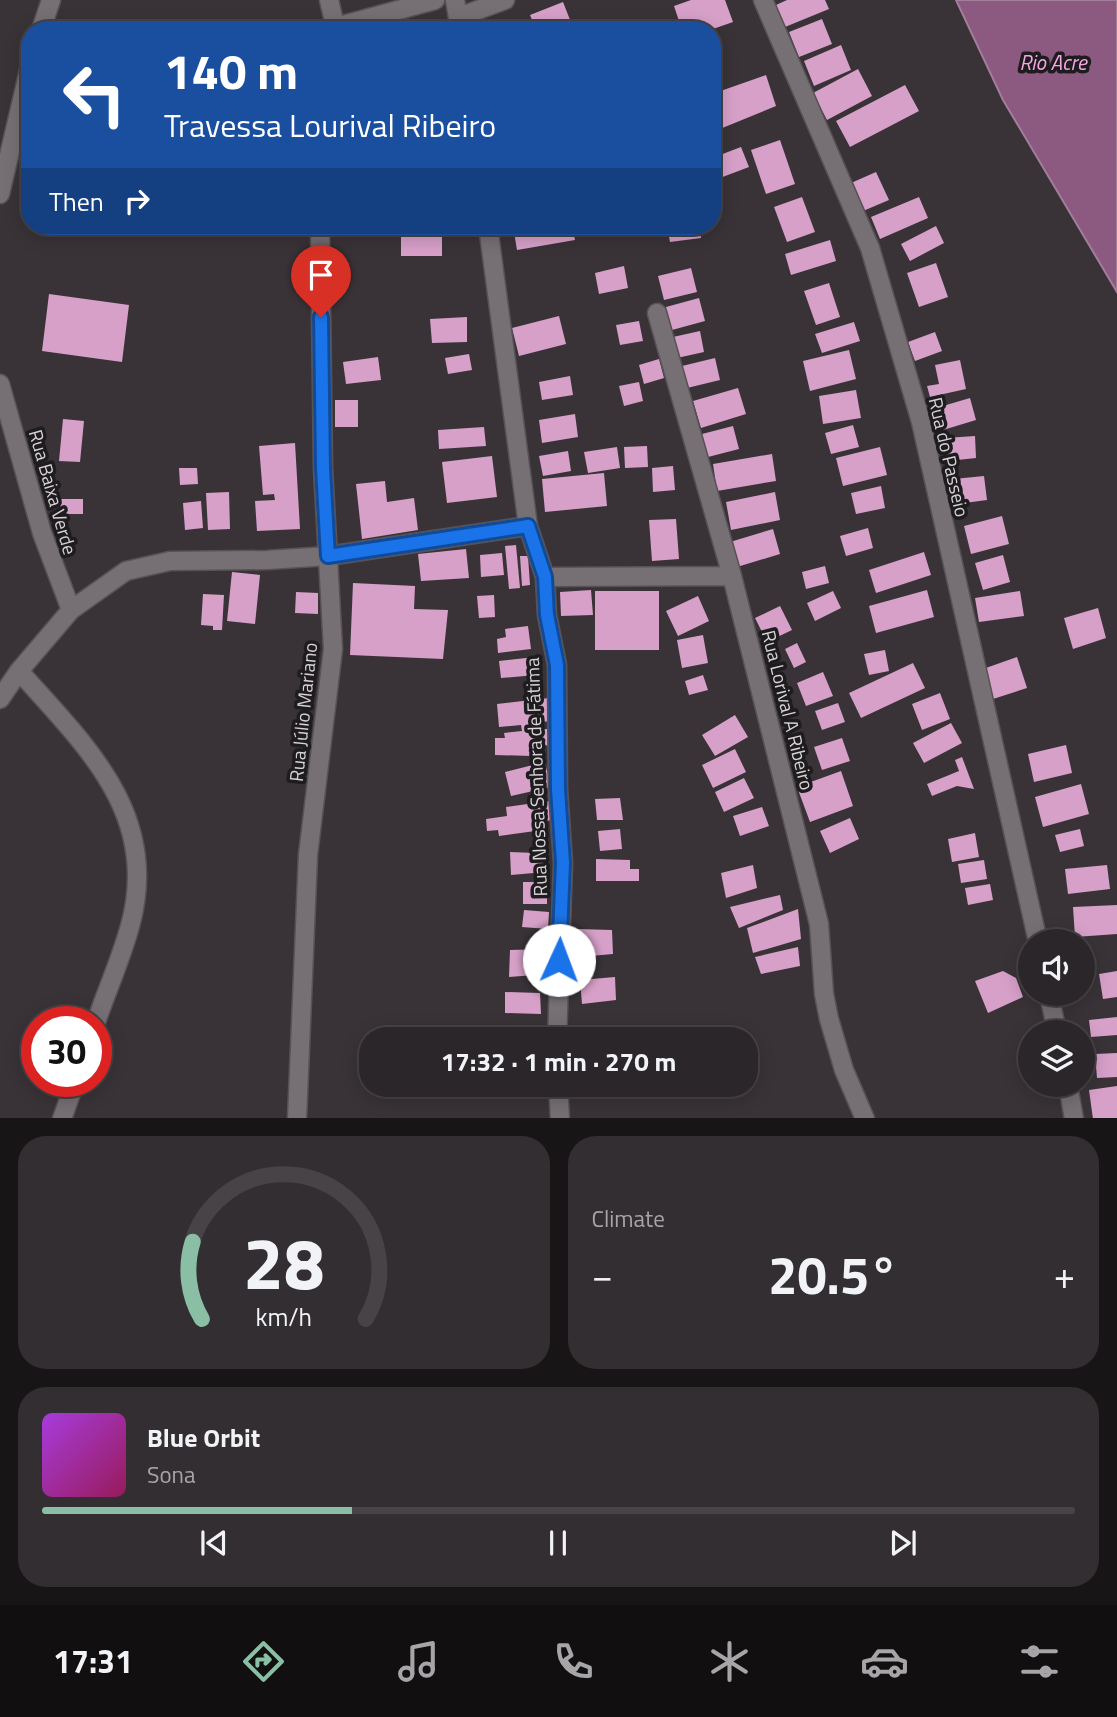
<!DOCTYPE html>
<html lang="en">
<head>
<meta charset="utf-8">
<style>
	:root { --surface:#2b2629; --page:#332e31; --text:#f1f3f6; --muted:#a6a5a8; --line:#474346; --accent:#8abfa5 }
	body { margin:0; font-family:"Titillium Web",sans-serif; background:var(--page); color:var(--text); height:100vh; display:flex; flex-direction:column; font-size:26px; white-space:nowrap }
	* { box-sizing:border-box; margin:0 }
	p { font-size:23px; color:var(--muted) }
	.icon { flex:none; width:38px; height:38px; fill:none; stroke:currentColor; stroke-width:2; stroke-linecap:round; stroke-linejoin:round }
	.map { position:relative; height:1118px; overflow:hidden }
	.details { display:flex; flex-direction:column; gap:18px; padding:18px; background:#181517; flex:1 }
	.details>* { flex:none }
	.hud { position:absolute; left:21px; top:21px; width:700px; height:214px; border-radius:28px; box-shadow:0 4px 18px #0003,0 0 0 2px var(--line); background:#1a4fa0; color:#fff; overflow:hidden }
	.buttons { position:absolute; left:1018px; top:929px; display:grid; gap:14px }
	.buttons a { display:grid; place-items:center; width:77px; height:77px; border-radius:50%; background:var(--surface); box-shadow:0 4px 18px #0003,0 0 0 2px var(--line); font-size:35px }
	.speed { position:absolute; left:21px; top:1006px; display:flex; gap:14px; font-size:35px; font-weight:700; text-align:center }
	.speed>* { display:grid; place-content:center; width:91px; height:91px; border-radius:50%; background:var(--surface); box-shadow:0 4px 18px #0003,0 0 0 2px var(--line); line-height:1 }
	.speed .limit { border:10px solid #d22; background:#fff; color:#111 }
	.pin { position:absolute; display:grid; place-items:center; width:60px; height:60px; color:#fff; margin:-72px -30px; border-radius:50% 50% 50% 0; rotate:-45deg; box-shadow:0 0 7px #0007 }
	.pin .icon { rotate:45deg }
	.me { position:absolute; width:77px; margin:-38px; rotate:2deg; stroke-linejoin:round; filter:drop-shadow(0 0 5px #0008) }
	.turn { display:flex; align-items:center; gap:24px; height:147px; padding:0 28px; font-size:32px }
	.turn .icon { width:91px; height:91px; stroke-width:2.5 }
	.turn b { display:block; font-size:49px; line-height:60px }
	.then { display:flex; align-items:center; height:66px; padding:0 28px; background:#0003; gap:14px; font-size:26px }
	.big { font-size:52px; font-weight:700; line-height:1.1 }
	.details .card { flex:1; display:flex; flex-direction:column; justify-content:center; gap:10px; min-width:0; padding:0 24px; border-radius:28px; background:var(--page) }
	.details .dial { align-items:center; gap:0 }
	.dial svg { height:182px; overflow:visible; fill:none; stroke:var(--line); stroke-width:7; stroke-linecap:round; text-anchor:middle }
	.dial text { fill:var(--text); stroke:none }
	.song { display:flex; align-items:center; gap:21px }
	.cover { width:84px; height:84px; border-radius:10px; background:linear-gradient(135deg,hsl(280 70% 55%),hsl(330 70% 35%)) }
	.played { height:7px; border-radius:4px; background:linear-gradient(90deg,var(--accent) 30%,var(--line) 30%) }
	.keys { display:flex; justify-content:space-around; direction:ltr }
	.heat { display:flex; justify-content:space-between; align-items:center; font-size:38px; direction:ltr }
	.details .tiles { flex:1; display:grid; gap:18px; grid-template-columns:1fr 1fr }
	.card:last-child { grid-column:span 2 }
	.trip { position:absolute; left:359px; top:1027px; width:399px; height:70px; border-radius:28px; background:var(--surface); box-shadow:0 4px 18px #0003,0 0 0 2px var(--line); font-weight:700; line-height:70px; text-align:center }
	.menu { display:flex; height:112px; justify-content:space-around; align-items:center; background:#110f10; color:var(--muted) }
	.menu .icon { width:49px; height:49px }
	.menu .current { color:var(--accent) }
	.menu b { font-size:32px; color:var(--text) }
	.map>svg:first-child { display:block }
</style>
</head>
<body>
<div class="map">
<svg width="1117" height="1119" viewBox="0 0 1117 1119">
	<rect width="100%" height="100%" fill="#393337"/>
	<path fill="#8c5a80" stroke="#a27e9a" stroke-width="2" d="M956,0H1117V292L1003,100Z"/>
	<path fill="#d7a0c9" d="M691,0H725L733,22L710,30H682L674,6Z
		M787,0H825L829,9L785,27L776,5Z
		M563,2L574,30H536L530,15Z
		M822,19L832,44L799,57L789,32Z
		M841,45L851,70L814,86L804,61Z
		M858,69L872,96L827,120L813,93Z
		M766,75L776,106L715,131L712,123V94Z
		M905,85L919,111L850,147L836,121Z
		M780,140L795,184L766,194L751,150Z
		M741,147L749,167L712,181V158Z
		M876,172L889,200L863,211L851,183Z
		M802,197L815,232L787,242L774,207Z
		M919,197L928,218L880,239L871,217Z
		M401,226H442V256H401Z
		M513,226H572L575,240L517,250Z
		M667,226H699L701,238L670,242Z
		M936,226L944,243L910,261L901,244Z
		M830,240L836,261L791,275L785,254Z
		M936,263L948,297L919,307L907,273Z
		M624,266L628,288L599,294L595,273Z
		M691,268L697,292L664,300L658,276Z
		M829,283L840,317L816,325L804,291Z
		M49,294L129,305L122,362L42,351Z
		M699,298L705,321L672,330L666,307Z
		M559,316L566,344L519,356L512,328Z
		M467,317V342L432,343L430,319Z
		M639,321L643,341L620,345L616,325Z
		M854,322L860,341L822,353L815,334Z
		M700,331L704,352L677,358L673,337Z
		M935,332L942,351L915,361L908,342Z
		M849,350L856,379L810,391L803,361Z
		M469,354L472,370L448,374L445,358Z
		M378,357L381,380L346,384L343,362Z
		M715,358L720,380L687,388L682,366Z
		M659,359L664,378L644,384L639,365Z
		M960,360L966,389L930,397L927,386L939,384L935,365Z
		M570,376L573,395L542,400L539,382Z
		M639,382L643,401L624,406L619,386Z
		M738,388L746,414L701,428L693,401Z
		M856,390L861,418L823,424L819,396Z
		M970,398L976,420L943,430L936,408Z
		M335,400H358V427H335Z
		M575,414L578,437L542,443L539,420Z
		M63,419L84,421L80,462L59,461Z
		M853,425L859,447L831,454L825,433Z
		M733,426L739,449L708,457L702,434Z
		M484,427L486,446L439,449L438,430Z
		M975,436L976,458L948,461L946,438Z
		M295,443L300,529L257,531L255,501L275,500L274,494L263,495L259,446Z
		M647,446L648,467L625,468L624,447Z
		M617,447L620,468L588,473L584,452Z
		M880,447L887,475L843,486L836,458Z
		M568,451L571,471L543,476L539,456Z
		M772,454L776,481L717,491L713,464Z
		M492,456L497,497L447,503L442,462Z
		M673,466L675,490L653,492L652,468Z
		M179,468H197L198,484L180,485Z
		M604,473L607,506L545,512L542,479Z
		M984,476L987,500L957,504L954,479Z
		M385,481L387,502L414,498L418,530L362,539L356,484Z
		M881,486L885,508L856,514L851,493Z
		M229,492L230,529L208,530L206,493Z
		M775,492L780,520L731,530L726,502Z
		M60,499H83V514H61Z
		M201,501L203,528L185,530L183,503Z
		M1002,516L1009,544L971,554L964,526Z
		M676,519L679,559L652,561L649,520Z
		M868,528L873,548L846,556L840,536Z
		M773,529L780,554L737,567L730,542Z
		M516,545L520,588L509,589L505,546Z
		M466,549L469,578L421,581L418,554Z
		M924,552L931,575L876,593L869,570Z
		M502,553L504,575L481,577L480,555Z
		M1003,555L1010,582L983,590L975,563Z
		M520,556H528L530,585L522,586Z
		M825,566L829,583L806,589L802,572Z
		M232,572L260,575L255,624L227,621Z
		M353,583L415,586L414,609L448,610L443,659L350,655Z
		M591,590L593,615L561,616L560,592Z
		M927,590L934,617L876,633L869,606Z
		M595,591H659V650H595Z
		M833,591L841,608L815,621L807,603Z
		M1020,591L1024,616L979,622L975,598Z
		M296,592L318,593V614L295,613Z
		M203,594L224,595L222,630H213V626L201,625Z
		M494,595L495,617L479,618L477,596Z
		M698,596L709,621L678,636L666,611Z
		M780,606L792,630L767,642L755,618Z
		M1098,608L1106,638L1073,649L1064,618Z
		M528,626L531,649L498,653L497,639L506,637L505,629Z
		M703,635L708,663L682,668L677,640Z
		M797,643L806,662L794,668L785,649Z
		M885,650L889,671L869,675L864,654Z
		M535,657L536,675L501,678L499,661Z
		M1017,657L1027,688L993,699L983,669Z
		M913,663L925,688L861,718L849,693Z
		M823,672L833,696L806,706L797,683Z
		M703,675L708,690L689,695L685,681Z
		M940,693L950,719L922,730L912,704Z
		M549,698L551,721L533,723L534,730L547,729L549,745L536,747L531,756L495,755V738H505L504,733L522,731L521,725L499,727L497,704Z
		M838,703L845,722L822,730L815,711Z
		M735,715L748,737L715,756L702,735Z
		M951,723L962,743L924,763L913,743Z
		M842,738L850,761L822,770L814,747Z
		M1066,745L1072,773L1034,782L1028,754Z
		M735,749L746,772L713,788L702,765Z
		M962,757L974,789L957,786L932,796L927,784L959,771L955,760Z
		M545,762L551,787L511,796L505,772Z
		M841,771L853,806L810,822L797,787Z
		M744,778L754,798L724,812L715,792Z
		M1081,784L1089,814L1043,827L1035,797Z
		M620,798L623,820H597L595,799Z
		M549,801L552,820L533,823L535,831L499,836L498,830L487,831L486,819L507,816L506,807Z
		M762,807L769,826L740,836L733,816Z
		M850,818L859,839L830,853L820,831Z
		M620,829L622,849L600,851L598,831Z
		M1080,829L1084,846L1060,852L1055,835Z
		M975,833L979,857L952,862L948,839Z
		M544,844L545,872L511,875L510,852L536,853L537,845Z
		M596,859L630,860V869H639V881H596Z
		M984,860L987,879L961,883L958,864Z
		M753,865L757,888L726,898L721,873Z
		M1107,865L1110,889L1068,894L1065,869Z
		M523,882H547V904H523Z
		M990,884L993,900L968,905L965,888Z
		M780,895L783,910L739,928L730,907Z
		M1117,905V934L1075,937L1073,907Z
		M798,909L801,939L753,953L747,928Z
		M524,910L549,912L548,929L522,927Z
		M577,929L612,930L613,954L579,957Z
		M798,947L800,966L761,974L755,957Z
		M547,949L548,974L509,977L510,950Z
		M1003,971L1016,978L1023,997L988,1013L975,981Z
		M1117,971V997L1103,999L1099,974Z
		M615,977L616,1000L582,1004L580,980Z
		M505,992L540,993L541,1014L505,1013Z
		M1117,1017V1035L1091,1037L1089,1020Z
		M1117,1053V1077L1097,1078L1095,1054Z
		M1117,1086V1119H1093L1089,1090Z"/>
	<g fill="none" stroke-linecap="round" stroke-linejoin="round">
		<g stroke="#575255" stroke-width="21">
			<path id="minor" d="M329,0L336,30
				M455,0L460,30
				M763,0L870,248L921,422L1038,942
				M459,17L505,0
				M336,27L435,0
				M41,30L51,0
				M0,194L30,66
				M488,226L528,526L545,577L547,615L557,665L558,789L563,863L557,1040
				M657,313L732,576L819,924L824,994L829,1019L844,1070L865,1119
				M0,384L42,533L71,610
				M545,577L732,576
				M19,671C86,746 161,815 130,926C121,959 107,990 96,1022
				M0,699L19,671L71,610L126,571L170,561L267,560L328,556L528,526
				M1049,994L1057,1032
				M558,1085L560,1119
				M1068,1085L1074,1119
				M62,1119L75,1082
				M297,1119L308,855L333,649L323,468L320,226"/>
		</g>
		<use href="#minor" stroke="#767074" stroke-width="18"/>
	</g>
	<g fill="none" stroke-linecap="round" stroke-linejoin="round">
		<g stroke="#114b97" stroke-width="18">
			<path id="route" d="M321,317L323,468L328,556L528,526L545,577L547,615L557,665L558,789L563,863L559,960"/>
		</g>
		<use href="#route" stroke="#1a73e8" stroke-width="12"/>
	</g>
	<g text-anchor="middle" stroke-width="7" stroke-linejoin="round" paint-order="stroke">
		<g font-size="19" fill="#d6d2d5" stroke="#1e1c1e">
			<text transform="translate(949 457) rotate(77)" y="7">Rua do Passeio</text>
			<text transform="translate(53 492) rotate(74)" y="7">Rua Baixa Verde</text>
			<text transform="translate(788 710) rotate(76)" y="7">Rua Lorival A Ribeiro</text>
			<text transform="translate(303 712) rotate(-84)" y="7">Rua Júlio Mariano</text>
			<text transform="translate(536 777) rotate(-92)" y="7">Rua Nossa Senhora de Fátima</text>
		</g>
		<g font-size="21" font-style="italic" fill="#f3a7e1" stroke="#1e1c1e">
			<text x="1053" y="70">Rio Acre</text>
		</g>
	</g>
</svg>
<div class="buttons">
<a><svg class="icon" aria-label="sound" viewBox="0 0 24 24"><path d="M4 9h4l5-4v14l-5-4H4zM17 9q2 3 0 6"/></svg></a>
<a><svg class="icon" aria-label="layers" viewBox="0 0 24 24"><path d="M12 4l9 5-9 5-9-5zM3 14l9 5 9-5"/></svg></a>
</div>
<div class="speed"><div class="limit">30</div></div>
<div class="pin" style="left:321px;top:317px;background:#d93025"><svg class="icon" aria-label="arrive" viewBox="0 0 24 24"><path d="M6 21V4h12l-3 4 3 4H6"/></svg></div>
<svg class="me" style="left:559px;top:960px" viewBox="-20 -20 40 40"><circle r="19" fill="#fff"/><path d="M0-13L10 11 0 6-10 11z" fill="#1a73e8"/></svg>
<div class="trip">17:32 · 1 min · 270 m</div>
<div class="hud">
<div class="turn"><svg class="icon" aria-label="left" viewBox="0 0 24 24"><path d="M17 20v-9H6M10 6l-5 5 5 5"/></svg><div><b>140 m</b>Travessa Lourival Ribeiro</div></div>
<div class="then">Then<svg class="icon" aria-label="right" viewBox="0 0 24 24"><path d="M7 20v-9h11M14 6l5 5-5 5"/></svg></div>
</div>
</div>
<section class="details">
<div class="tiles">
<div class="card dial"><svg viewBox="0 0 100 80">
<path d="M14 69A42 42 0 1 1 86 69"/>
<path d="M14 69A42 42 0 0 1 10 35" stroke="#8abfa5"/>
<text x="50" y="56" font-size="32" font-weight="700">28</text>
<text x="50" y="72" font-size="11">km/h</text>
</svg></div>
<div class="card"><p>Climate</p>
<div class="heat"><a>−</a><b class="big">20.5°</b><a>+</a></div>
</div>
<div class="card">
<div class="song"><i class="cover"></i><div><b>Blue Orbit</b><p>Sona</p></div></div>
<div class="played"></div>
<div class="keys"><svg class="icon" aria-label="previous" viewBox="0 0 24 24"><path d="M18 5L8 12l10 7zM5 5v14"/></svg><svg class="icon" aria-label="pause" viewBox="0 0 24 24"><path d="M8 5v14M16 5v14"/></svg><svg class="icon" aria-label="next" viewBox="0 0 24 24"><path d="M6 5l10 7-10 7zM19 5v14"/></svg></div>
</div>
</div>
</section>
<nav class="menu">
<b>17:31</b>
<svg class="icon current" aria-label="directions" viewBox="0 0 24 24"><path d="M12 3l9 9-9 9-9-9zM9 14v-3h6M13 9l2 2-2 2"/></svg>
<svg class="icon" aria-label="music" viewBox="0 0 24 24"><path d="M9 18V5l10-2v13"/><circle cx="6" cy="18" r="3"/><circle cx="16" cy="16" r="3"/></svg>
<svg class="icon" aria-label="phone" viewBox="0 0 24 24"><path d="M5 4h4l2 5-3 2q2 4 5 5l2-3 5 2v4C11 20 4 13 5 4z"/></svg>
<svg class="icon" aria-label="climate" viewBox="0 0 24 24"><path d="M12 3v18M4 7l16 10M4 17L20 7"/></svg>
<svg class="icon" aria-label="car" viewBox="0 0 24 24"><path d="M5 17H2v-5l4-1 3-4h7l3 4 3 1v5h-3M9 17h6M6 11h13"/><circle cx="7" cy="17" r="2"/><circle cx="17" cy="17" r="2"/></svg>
<svg class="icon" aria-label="filters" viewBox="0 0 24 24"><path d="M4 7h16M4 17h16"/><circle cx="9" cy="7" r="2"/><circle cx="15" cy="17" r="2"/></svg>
</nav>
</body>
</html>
